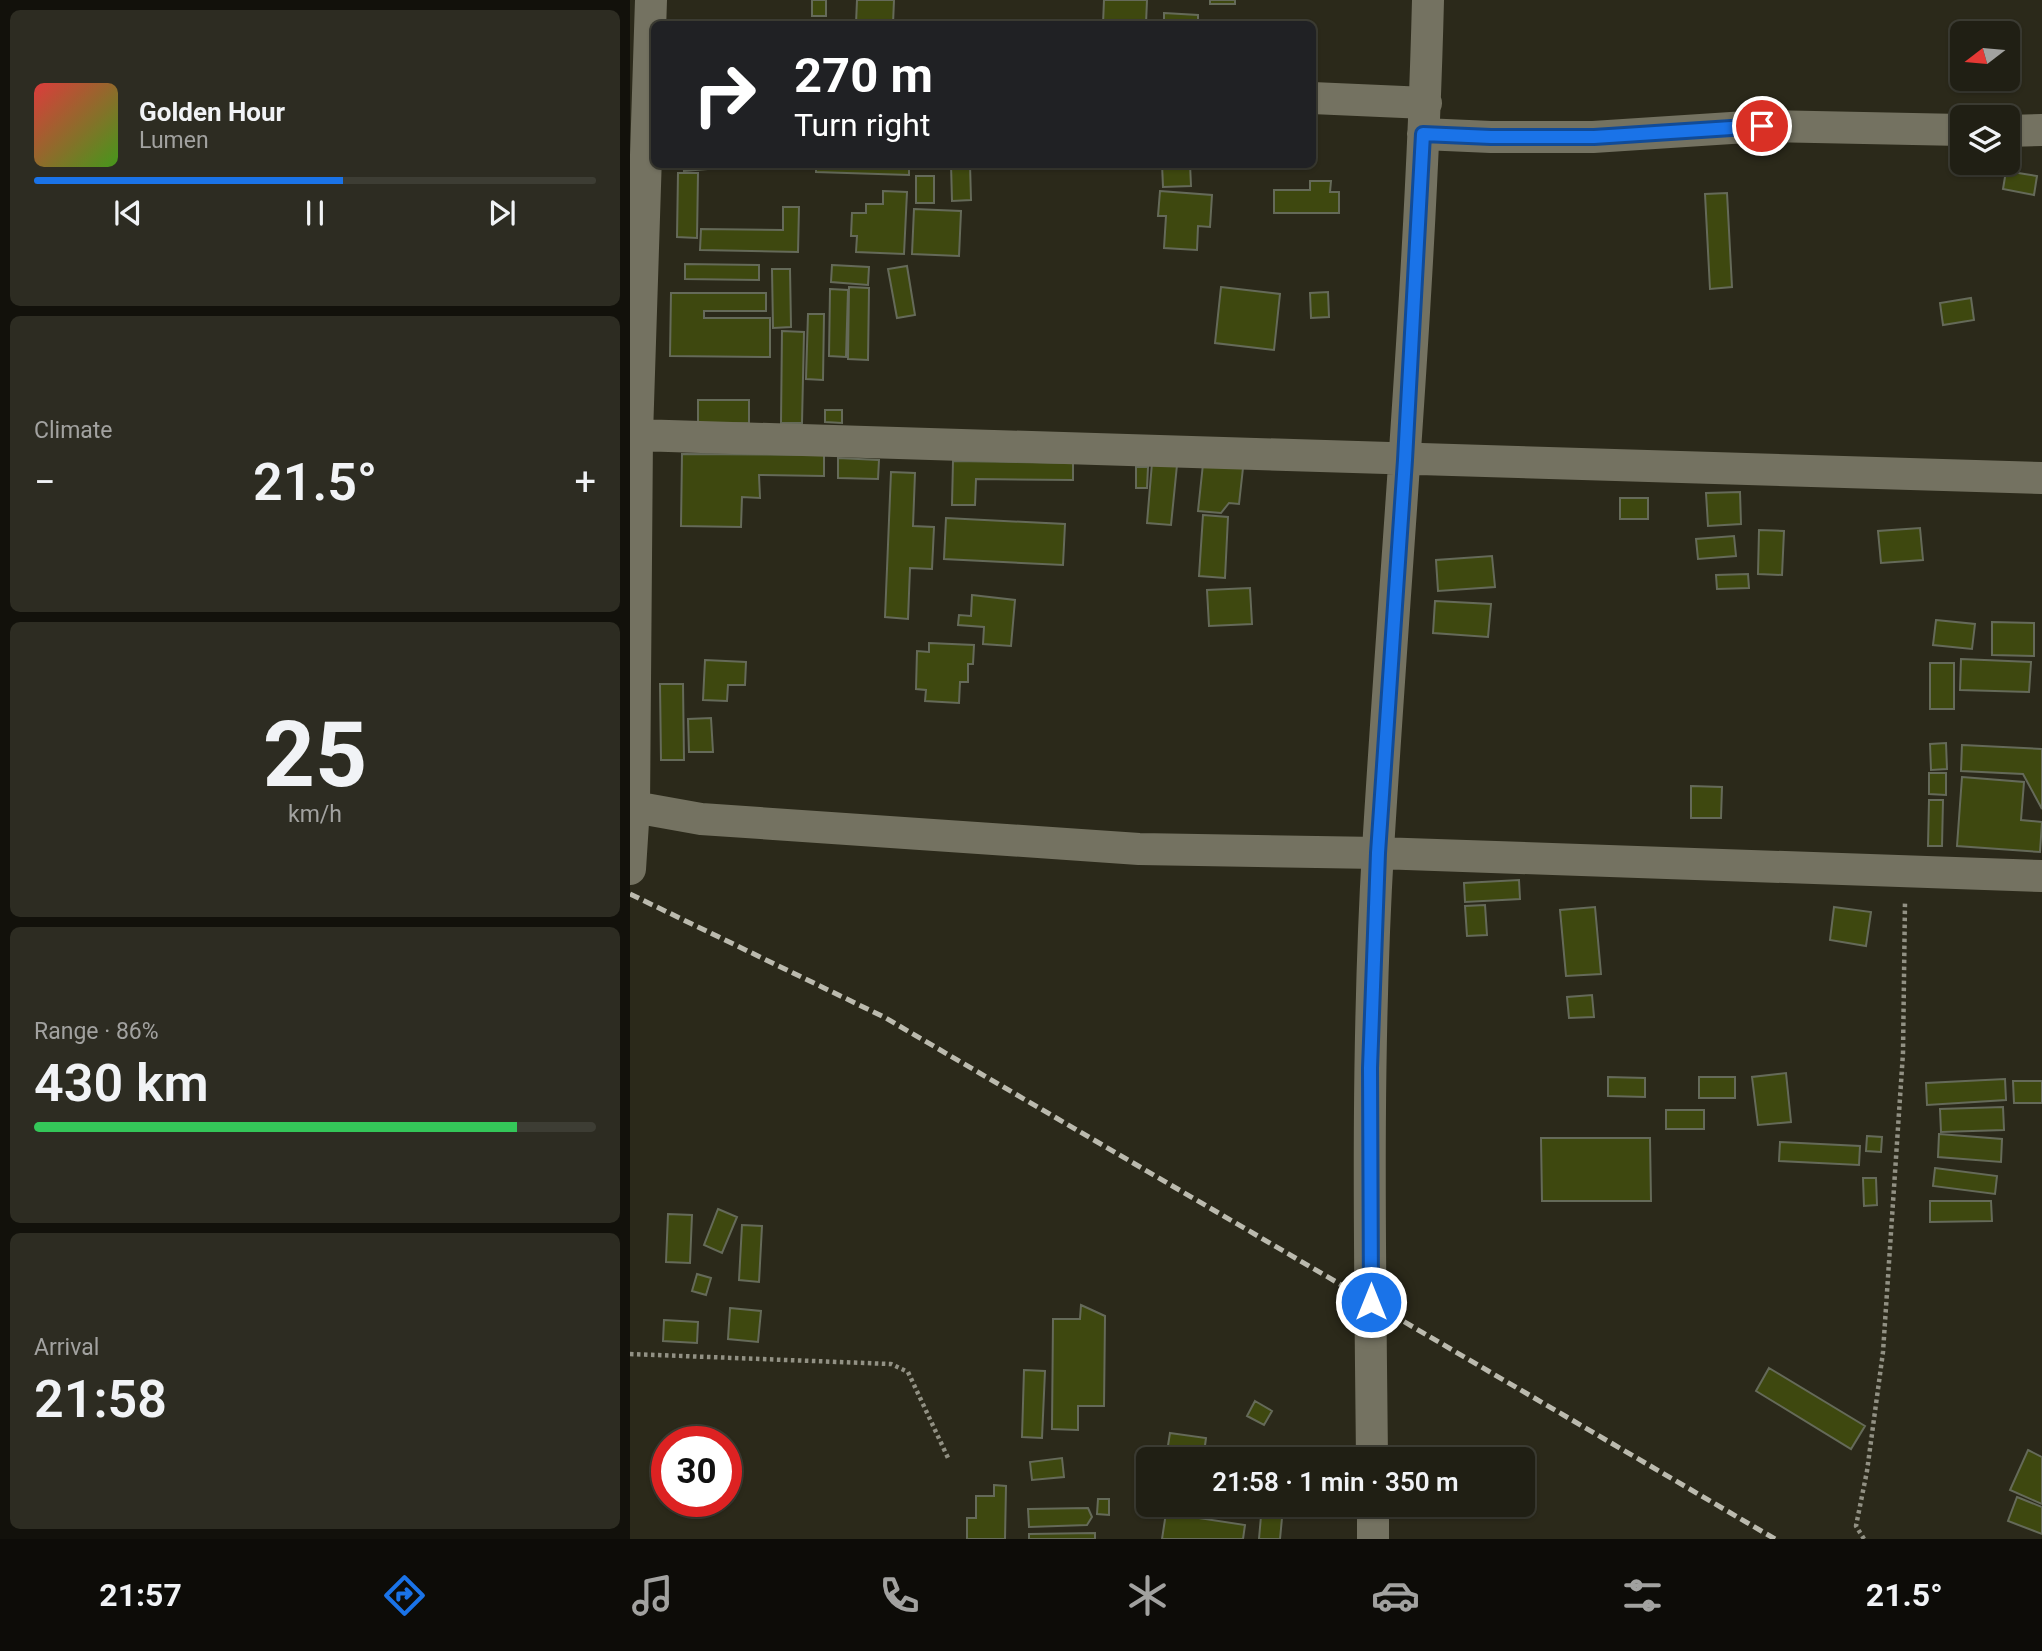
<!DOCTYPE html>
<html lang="en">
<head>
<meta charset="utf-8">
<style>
	:root { --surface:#201f14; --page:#2d2c22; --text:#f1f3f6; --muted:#a2a2a0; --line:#3d3d34; --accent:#1a73e8 }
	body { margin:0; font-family:Roboto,sans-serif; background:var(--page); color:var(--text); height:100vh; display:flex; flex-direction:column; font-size:26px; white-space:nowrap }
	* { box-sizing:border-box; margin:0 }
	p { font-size:23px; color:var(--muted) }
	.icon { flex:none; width:38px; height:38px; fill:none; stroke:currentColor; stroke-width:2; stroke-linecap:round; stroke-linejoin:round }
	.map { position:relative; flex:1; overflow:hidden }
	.sheet { display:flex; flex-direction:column; gap:10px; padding:10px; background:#12110b; width:630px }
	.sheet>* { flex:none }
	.guide { position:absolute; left:21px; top:21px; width:665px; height:147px; border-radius:10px; box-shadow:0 2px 5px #0004,0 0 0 2px var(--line); background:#202124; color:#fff; overflow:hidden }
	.needle { width:46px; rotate:254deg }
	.controls { position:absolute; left:1320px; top:21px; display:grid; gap:14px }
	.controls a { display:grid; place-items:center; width:70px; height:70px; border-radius:10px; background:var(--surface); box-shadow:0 2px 5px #0004,0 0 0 2px var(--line); font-size:35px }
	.speed { position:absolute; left:21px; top:1426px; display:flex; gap:14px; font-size:35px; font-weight:700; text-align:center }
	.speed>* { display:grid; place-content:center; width:91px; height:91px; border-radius:50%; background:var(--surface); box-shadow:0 2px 5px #0004,0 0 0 2px var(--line); line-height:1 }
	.speed .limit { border:10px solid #d22; background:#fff; color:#111 }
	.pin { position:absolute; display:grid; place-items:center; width:60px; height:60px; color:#fff; margin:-30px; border:4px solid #fff; border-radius:50%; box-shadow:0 2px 7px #0007 }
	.me { position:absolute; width:77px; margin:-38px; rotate:0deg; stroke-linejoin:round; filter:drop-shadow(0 0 5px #0008) }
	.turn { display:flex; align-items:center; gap:24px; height:147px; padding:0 28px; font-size:32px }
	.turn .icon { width:91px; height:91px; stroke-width:2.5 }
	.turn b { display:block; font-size:49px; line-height:60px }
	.big { font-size:52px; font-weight:600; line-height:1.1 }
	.sheet .tile { flex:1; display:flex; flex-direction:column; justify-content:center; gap:10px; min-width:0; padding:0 24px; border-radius:10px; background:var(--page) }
	.sheet .dial { align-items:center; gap:0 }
	.dial b { font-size:91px; line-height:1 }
	.song { display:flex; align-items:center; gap:21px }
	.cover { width:84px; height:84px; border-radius:10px; background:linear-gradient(135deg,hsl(0 70% 55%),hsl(100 70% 35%)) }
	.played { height:7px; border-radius:4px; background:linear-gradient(90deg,var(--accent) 55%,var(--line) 55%) }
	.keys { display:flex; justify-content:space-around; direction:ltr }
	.heat { display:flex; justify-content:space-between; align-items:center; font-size:38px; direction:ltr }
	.charge { height:10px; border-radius:5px; background:linear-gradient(90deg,#34c759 86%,var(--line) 0) }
	.trip { position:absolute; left:506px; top:1447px; width:399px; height:70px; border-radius:10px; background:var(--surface); box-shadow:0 2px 5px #0004,0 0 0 2px var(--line); font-weight:600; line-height:70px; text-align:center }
	.dock { display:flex; height:112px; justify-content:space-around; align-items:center; background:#0d0c08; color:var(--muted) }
	.dock .icon { width:49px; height:49px }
	.dock .selected { color:var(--accent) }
	.dock b { font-size:32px; color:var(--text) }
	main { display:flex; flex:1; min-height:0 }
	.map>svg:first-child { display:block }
</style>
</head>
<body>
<main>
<section class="sheet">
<div class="tile">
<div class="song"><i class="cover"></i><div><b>Golden Hour</b><p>Lumen</p></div></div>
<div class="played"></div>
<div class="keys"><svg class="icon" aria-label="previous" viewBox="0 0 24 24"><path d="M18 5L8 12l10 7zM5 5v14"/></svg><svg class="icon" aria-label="pause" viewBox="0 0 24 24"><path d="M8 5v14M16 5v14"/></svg><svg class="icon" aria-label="next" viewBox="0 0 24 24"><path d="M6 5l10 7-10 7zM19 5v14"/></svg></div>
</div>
<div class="tile"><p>Climate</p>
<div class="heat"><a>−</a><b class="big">21.5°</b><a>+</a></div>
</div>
<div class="tile dial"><b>25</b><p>km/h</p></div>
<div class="tile"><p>Range · 86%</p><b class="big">430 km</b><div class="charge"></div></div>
<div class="tile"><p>Arrival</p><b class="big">21:58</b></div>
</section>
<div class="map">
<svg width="1412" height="1539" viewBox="0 0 1412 1539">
	<rect width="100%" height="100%" fill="#2b291a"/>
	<path fill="#3e480f" stroke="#656a59" stroke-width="2" d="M182,0H196V16H182Z
		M227,0H264L263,24H226Z
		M474,0H517L516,24H473Z
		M580,0H605V4H580Z
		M534,13L568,15V24H534Z
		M53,164H77V169L54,171Z
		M186,164H279V175L186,172Z
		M321,164H340L341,200L322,201Z
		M532,164H560L561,186L533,187Z
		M1376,171L1407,176L1404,195L1373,189Z
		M48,173H68L67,238L47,237Z
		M286,176H304V203H286Z
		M680,181H701L700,192H709V213H644V190H680Z
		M253,191L277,192L274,254L226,252L227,236H221L222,213H236V204H253Z
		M530,191L582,195L580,227L568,226L567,250L534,248L536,216H528Z
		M1097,193L1102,287L1080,289L1075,194Z
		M153,207H169L168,252L70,250L71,229L153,230Z
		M284,209L331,211L329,256L282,254Z
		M55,264L129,265V280L55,279Z
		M202,265L239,267L238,285L201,282Z
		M277,266L285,315L267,318L258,269Z
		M142,269H160L161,327L143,328Z
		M219,287L239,288L238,360L218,359Z
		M591,287L650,294L644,350L585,343Z
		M200,289L218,290L216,357L199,356Z
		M698,292L699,317L681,318L680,293Z
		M41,293H136V311H74V318H140V357L40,356Z
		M1341,298L1344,320L1313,325L1310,303Z
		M178,314H194L193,380L176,379Z
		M152,331L174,332L172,423H151Z
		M68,400H119V423L68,424Z
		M195,410H212V423L195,422Z
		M52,454L194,455V476L129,475L130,498L112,497L111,527L51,526Z
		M208,458L249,460L248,479L208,478Z
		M323,461L443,463V480L346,479L345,505H322Z
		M522,463L547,465L541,525L517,523Z
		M573,464L613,468L609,504L599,503L591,513L568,511Z
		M506,467H518L517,488H506Z
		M261,472L285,473L283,526L304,527L302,569L280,568L278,619L255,617Z
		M1110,492L1111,524L1078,526L1076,493Z
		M990,498H1018V519H990Z
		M573,515L598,517L595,578L569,576Z
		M316,518L435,524L433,565L314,559Z
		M1290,528L1293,560L1251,563L1248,531Z
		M1129,530L1154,531L1152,575L1128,574Z
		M1104,536L1106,556L1068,559L1066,539Z
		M862,556L865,587L808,591L806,560Z
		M1118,574L1119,588L1087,589L1086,575Z
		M620,588L622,624L579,626L577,590Z
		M342,595L385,600L381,646L353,644L354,627L328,625L329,615L341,616Z
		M805,601L861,604L858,637L803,633Z
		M1306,620L1345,624L1342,649L1303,645Z
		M1362,622L1404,623V656L1362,655Z
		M299,643L344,645L343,664H338V682H330L329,703L295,701L296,690L286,689L287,651L299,652Z
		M1331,659L1401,662L1399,692L1330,690Z
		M75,660L116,662L115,685H98L97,701L73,700Z
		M1300,663H1324V709H1300Z
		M30,684H53L54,760H31Z
		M81,718L83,752H59L58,719Z
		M1316,743L1317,769L1301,770L1300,744Z
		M1332,745L1412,749V809L1393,774L1331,771Z
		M1299,773H1316V795L1299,794Z
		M1332,777L1394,782L1391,820L1412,822L1410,852L1327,846Z
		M1061,786L1092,787L1091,818H1061Z
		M1299,800H1313L1312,846H1298Z
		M889,880L890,899L835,902L834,883Z
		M855,905L857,935L837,936L835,906Z
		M965,907L971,974L936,976L930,910Z
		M1204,907L1241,912L1236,946L1200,940Z
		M962,995L964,1017L939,1018L937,997Z
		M1156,1073L1161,1122L1128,1125L1122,1077Z
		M978,1077L1015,1078V1097L978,1096Z
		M1069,1077H1105V1098H1069Z
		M1375,1079L1376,1100L1297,1105L1296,1083Z
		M1383,1081H1412V1103H1384Z
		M1373,1107L1374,1130L1311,1132L1310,1109Z
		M1036,1110H1074V1129H1036Z
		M1309,1134L1372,1139L1371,1162L1308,1157Z
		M1237,1136L1252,1137L1251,1152L1236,1151Z
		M911,1138H1020L1021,1201H912Z
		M1150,1142L1230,1146L1229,1165L1149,1161Z
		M1305,1168L1367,1176L1365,1194L1303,1186Z
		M1233,1178H1246L1247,1205L1234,1206Z
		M1300,1201H1361L1362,1221L1300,1222Z
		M88,1209L107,1217L92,1253L74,1245Z
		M38,1214L62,1215L60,1263L36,1262Z
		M112,1225L132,1226L129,1282L109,1280Z
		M67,1274L81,1278L76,1295L62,1291Z
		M451,1305L475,1316L474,1406H448V1430L422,1429L423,1319H450Z
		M100,1308L131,1311L128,1342L98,1339Z
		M34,1320L68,1322L67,1343L33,1341Z
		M1139,1368L1235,1426L1221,1449L1126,1391Z
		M394,1370L415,1371L412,1438L392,1437Z
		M625,1401L642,1411L634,1425L617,1416Z
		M540,1433L576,1438L573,1460L536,1458Z
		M1398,1450L1412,1457V1504L1380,1490Z
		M432,1458L434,1477L402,1480L400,1462Z
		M364,1485L376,1486L375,1539H337V1518H346V1496H364Z
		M1387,1497L1412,1507V1534L1378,1521Z
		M468,1499H479V1515L467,1514Z
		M458,1508L462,1517L457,1525L399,1527L398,1509Z
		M536,1513L615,1525L613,1539H532Z
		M631,1516L652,1518L650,1539H629Z
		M465,1533V1539H399V1534Z"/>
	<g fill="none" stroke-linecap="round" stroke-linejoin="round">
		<path stroke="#929184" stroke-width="4.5" stroke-dasharray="3.5 3.5" stroke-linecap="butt" d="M0,1354L261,1364L278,1372L319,1460
			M1234,1539L1226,1526L1237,1471L1253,1352L1273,1053L1275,901"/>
		<path stroke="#747261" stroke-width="32" d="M682,98L796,103
			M1377,131L1412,130
			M793,134L861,137H963L1132,126L1332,130
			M7,435L1412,478
			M4,807L71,819L509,849L748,853L1412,876
			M0,869L4,807L7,435L21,0
			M742,1460C740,1256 736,1053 748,850C765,567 791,284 798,0
			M743,1505V1539"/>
		<path stroke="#bbbaae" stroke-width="5" stroke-dasharray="10 5" stroke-linecap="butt" d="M0,894L254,1017L1145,1539"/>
	</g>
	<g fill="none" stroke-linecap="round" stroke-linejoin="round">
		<g stroke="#114b97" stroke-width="18">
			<path id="route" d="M741,1302L740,1068L748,853L775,460L793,134L861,137H964L1132,126"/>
		</g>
		<use href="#route" stroke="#1a73e8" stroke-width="12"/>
	</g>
</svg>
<div class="controls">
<a><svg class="needle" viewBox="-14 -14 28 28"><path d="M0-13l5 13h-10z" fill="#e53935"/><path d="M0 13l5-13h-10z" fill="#a2a2a0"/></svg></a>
<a><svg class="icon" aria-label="layers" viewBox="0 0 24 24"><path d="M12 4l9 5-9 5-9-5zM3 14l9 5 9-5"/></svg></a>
</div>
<div class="speed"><div class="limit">30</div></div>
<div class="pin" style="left:1132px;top:126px;background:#d93025"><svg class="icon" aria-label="arrive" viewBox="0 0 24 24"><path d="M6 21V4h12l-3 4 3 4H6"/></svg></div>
<svg class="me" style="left:741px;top:1302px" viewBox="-20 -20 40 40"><circle r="17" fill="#1a73e8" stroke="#fff" stroke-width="3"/><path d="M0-11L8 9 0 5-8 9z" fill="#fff"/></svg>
<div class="trip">21:58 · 1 min · 350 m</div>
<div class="guide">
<div class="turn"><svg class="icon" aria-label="right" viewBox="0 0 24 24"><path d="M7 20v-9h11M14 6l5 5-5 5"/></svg><div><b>270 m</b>Turn right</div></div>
</div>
</div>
</main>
<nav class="dock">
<b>21:57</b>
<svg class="icon selected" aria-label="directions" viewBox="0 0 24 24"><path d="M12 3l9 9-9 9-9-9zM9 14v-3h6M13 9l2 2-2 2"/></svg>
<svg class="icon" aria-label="music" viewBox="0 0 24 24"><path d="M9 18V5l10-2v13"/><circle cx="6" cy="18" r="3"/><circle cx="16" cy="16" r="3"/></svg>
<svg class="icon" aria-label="phone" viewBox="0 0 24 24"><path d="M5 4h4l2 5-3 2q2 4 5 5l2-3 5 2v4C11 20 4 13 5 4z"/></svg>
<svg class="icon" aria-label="climate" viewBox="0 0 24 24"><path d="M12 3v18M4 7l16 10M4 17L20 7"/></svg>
<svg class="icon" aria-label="car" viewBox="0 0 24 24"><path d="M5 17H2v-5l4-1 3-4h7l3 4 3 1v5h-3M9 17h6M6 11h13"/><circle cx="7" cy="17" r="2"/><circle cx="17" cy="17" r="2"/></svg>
<svg class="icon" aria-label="filters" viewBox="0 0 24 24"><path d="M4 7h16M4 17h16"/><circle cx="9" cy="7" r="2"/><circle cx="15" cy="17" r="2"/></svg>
<b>21.5°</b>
</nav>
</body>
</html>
